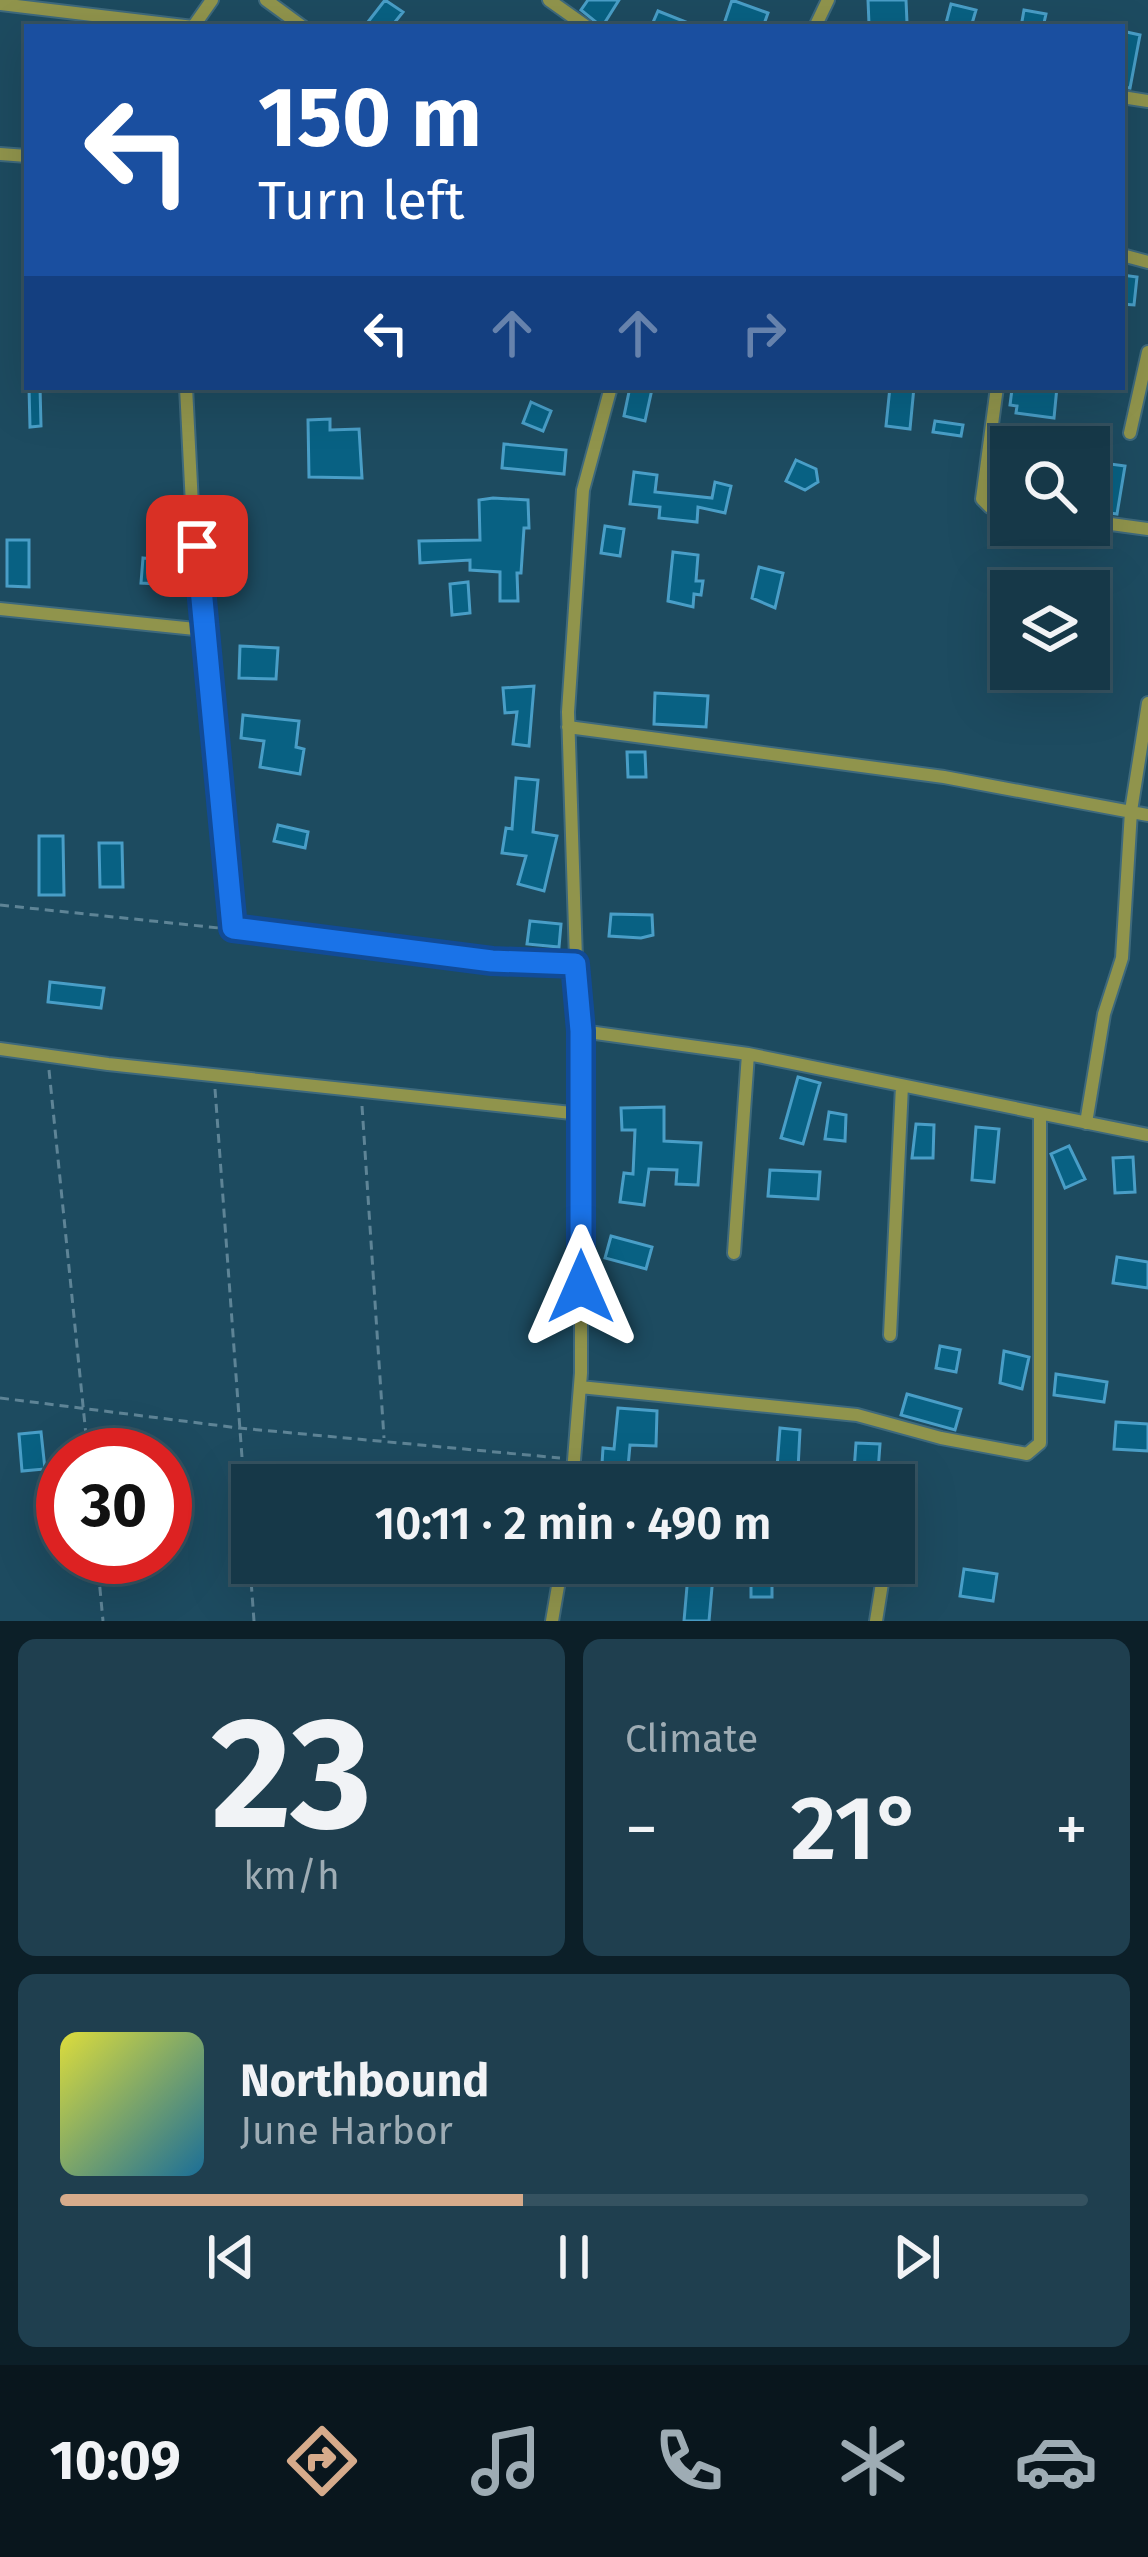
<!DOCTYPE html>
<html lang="en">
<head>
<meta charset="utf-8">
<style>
	:root { --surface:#163848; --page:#1f3f4f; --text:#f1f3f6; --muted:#9eacb4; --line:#355260; --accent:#d6ab8b }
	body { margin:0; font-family:"Fira Sans",sans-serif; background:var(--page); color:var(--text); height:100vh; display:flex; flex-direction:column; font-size:45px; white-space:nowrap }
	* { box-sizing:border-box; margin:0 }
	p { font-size:39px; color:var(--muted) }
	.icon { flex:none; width:66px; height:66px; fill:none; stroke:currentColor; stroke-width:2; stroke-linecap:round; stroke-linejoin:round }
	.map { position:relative; height:1621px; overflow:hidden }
	.side { display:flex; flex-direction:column; gap:18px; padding:18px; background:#0c1f28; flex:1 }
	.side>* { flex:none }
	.banner { position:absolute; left:24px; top:24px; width:1101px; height:366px; border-radius:0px; box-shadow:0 12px 48px #0002,0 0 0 3px var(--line); background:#1a4fa0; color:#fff; overflow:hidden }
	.fabs { position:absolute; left:990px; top:426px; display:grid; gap:24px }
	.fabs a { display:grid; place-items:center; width:120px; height:120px; border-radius:0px; background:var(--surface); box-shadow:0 12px 48px #0002,0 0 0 3px var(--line); font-size:60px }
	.speed { position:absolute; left:36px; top:1428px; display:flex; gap:24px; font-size:60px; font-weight:700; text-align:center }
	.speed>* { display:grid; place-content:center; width:156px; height:156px; border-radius:50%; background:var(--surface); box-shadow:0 12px 48px #0002,0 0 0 3px var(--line); line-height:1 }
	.speed .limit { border:18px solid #d22; background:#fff; color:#111 }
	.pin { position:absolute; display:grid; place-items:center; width:102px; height:102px; color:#fff; margin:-51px; border-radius:24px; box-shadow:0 6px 18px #0006 }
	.me { position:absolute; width:132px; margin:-66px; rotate:0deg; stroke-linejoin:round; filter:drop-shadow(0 0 9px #0008) }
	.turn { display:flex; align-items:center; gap:42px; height:252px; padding:0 36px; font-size:54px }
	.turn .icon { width:156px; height:156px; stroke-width:2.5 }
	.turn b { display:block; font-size:84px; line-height:102px }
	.lanes { display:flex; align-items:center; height:114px; padding:0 36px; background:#0003; justify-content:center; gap:60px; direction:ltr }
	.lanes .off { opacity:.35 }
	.big { font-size:90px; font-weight:600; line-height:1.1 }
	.side .card { flex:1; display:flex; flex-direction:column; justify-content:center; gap:18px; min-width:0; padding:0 42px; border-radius:18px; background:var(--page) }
	.side .dial { align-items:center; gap:0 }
	.dial b { font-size:156px; line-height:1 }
	.song { display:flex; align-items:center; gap:36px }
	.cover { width:144px; height:144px; border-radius:18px; background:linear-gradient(135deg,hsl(60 70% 55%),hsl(200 70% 35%)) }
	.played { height:12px; border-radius:6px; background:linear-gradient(90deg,var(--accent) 45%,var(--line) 45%) }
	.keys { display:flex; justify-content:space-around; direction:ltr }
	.heat { display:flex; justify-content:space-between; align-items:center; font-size:66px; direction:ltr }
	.side .tiles { flex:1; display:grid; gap:18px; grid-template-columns:1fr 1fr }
	.card:last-child { grid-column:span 2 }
	.trip { position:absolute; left:231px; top:1464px; width:684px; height:120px; border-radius:0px; background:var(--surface); box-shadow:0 12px 48px #0002,0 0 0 3px var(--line); font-weight:600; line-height:120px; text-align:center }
	.tabs { display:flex; height:192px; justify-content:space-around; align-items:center; background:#09161d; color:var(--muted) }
	.tabs .icon { width:84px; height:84px }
	.tabs .selected { color:var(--accent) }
	.tabs b { font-size:54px; color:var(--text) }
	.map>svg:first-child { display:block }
</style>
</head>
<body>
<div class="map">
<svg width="1148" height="1621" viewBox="0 0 1148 1621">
	<rect width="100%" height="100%" fill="#1d4b60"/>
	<path fill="#086183" stroke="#499ec7" stroke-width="3" d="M385,0L403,12L391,27H364Z
		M588,0H619L602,27L581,10Z
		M732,0L768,13L763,27H723Z
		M868,0H906L907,23L869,24Z
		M951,4L976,10L971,27H945Z
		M1024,10L1046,14L1043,27H1021Z
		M658,11L696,26V27H651Z
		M1122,31L1140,35L1130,88L1122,87Z
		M1122,275L1137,277L1134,305L1122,304Z
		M29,387H40L41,426L30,427Z
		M630,387L652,389L645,421L624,416Z
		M890,387H914L910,429L886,426Z
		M1019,387H1057L1054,418L1016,413L1017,406L1010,405L1012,389Z
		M531,402L551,411L543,431L523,423Z
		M330,419V430L359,429L362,478L309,477L308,420Z
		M935,421L963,425L961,436L933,432Z
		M504,444L566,450L564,474L502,468Z
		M796,460L816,469L818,482L805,490L786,481Z
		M1103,463L1125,466L1117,514L1095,511Z
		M634,472L657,475L655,492L712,498L715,482L731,486L725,513L698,507L697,522L659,518L660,507L630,504Z
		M493,498L528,500L529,528H524L521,573H517L518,601H500V572L470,570V560L420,563L419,541L480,540L479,500Z
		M605,526L624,529L620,556L601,553Z
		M7,540H29V587L7,586Z
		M673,552L698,555L696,581H703L701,595L694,594L693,607L668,601Z
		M143,558L177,561L175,585L141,583Z
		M759,567L783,573L775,608L752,598Z
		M468,582L470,613L452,615L450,584Z
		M240,646L278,648L276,679L239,678Z
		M534,686L529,746L513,744L517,712L505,713L503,688Z
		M655,693L708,696L706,727L654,724Z
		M243,715L299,721L296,747L304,749L300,774L260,767L264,741L241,738Z
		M627,752H645L646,777H628Z
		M516,778L538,780L533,832L557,836L544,891L518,884L526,856L502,853L506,828L512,829Z
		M278,825L308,832L305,848L274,841Z
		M39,836H63L64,895H39Z
		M99,843H122L123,887H100Z
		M611,914L652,915L653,935L641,938L609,936Z
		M530,921L561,924L559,947L527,944Z
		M50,982L104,988L101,1008L48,1002Z
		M798,1077L820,1083L803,1144L781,1138Z
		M664,1107V1141L701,1143L698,1185L676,1184L677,1170L649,1169L644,1205L620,1202L624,1173L633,1174L635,1130H622L621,1108Z
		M829,1112L846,1115L845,1141L825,1139Z
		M916,1124L934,1125L933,1158H912Z
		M976,1127L999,1129L994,1182L972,1180Z
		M1069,1146L1085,1179L1065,1188L1051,1154Z
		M1133,1157L1135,1192L1115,1193L1113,1158Z
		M770,1170L820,1172L818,1199L768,1196Z
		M611,1236L652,1247L646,1269L605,1258Z
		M1117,1257L1148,1262V1288L1113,1283Z
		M940,1346L960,1350L956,1372L936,1368Z
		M1004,1351L1029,1357L1022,1389L1000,1383Z
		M1056,1374L1107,1382L1104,1402L1054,1395Z
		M907,1394L961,1409L955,1430L901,1415Z
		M618,1408L657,1411L656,1446L630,1445L628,1467L602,1464L603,1448L614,1449Z
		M1116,1422L1148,1424V1451L1114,1449Z
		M780,1428L800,1430L798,1469L777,1468Z
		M41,1432L45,1469L22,1471L19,1434Z
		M856,1443L880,1444L877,1485H853Z
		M689,1563L714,1565L709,1621H684Z
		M964,1569L997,1574L993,1601L960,1596Z
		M751,1573H772V1597H751Z"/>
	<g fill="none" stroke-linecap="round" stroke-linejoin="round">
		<g stroke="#3e697c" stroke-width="16">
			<path id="minor" d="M266,0L303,27
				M549,0L587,27
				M0,4L193,27
				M193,27L212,0
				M815,27L828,0
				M1122,97L1148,101
				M0,154L27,156
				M1122,255L1148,262
				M186,387L192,505L234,928L492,961L575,964
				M997,387L982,499L990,507L1011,512
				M1130,433L1148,352
				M1089,521L1148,529
				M0,609L205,630
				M568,727L944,777L1148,815
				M581,1031L748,1054L1148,1135
				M0,1049L108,1064L581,1114
				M1086,1123L1104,1014L1122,958L1131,811L1148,703
				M734,1253L748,1054
				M890,1335L902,1086
				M580,1387L857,1415L941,1438L1027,1454L1040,1443V1114
				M572,1485L581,1373V1114L568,712L583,490L611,387
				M870,1563L882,1583L876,1621
				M552,1621L562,1563"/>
		</g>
		<path stroke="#5e8496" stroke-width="3" stroke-dasharray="9 6" stroke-linecap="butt" d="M0,905L219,928
			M49,1070L88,1455
			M215,1089L254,1621
			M362,1106L384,1438
			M0,1398L239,1428L560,1458
			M97,1557L103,1621"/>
		<use href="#minor" stroke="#90944c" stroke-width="12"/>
	</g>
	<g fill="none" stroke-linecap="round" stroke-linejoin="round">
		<g stroke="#114b97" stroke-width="30">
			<path id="route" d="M197,546L233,928L492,961L575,964L581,1031V1287"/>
		</g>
		<use href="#route" stroke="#1a73e8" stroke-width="21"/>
	</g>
</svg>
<div class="fabs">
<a><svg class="icon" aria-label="search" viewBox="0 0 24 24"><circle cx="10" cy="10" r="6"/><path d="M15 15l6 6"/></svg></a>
<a><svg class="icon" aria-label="layers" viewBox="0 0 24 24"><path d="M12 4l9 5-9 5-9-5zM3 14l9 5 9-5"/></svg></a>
</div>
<div class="speed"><div class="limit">30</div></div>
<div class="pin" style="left:197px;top:546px;background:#d93025"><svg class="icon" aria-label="arrive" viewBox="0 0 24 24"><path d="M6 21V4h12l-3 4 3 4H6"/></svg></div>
<svg class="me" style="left:581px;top:1287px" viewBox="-20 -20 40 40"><path d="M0-17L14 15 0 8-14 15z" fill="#1a73e8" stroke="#fff" stroke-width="4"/></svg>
<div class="trip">10:11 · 2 min · 490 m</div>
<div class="banner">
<div class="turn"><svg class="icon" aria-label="left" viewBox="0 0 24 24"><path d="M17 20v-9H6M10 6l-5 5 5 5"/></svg><div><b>150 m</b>Turn left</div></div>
<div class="lanes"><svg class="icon" aria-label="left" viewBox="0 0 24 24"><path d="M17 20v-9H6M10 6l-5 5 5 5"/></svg><svg class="icon off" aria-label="ahead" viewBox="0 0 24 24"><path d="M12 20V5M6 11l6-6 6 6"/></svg><svg class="icon off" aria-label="ahead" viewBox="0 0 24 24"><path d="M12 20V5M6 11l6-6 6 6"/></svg><svg class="icon off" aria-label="right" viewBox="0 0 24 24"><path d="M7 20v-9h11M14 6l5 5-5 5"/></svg></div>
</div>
</div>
<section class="side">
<div class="tiles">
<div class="card dial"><b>23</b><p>km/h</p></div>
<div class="card"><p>Climate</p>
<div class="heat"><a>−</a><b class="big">21°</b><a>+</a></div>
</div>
<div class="card">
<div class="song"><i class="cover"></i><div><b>Northbound</b><p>June Harbor</p></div></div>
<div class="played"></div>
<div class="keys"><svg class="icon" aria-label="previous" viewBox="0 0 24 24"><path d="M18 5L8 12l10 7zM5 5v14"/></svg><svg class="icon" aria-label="pause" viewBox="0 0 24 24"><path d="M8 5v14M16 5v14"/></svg><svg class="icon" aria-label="next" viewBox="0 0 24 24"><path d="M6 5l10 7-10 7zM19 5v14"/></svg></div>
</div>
</div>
</section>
<nav class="tabs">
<b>10:09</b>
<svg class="icon selected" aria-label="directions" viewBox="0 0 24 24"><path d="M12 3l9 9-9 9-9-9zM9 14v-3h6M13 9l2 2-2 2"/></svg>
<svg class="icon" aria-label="music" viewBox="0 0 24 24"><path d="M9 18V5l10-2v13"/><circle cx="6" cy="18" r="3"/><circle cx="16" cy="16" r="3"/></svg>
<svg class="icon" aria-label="phone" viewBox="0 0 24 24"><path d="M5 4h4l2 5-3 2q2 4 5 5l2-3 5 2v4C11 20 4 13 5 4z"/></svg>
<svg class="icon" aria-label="climate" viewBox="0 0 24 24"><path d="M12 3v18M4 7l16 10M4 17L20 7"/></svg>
<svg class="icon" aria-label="car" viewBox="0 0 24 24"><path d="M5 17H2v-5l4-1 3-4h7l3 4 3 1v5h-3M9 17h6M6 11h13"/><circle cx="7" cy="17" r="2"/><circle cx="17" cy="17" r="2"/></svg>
</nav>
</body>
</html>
